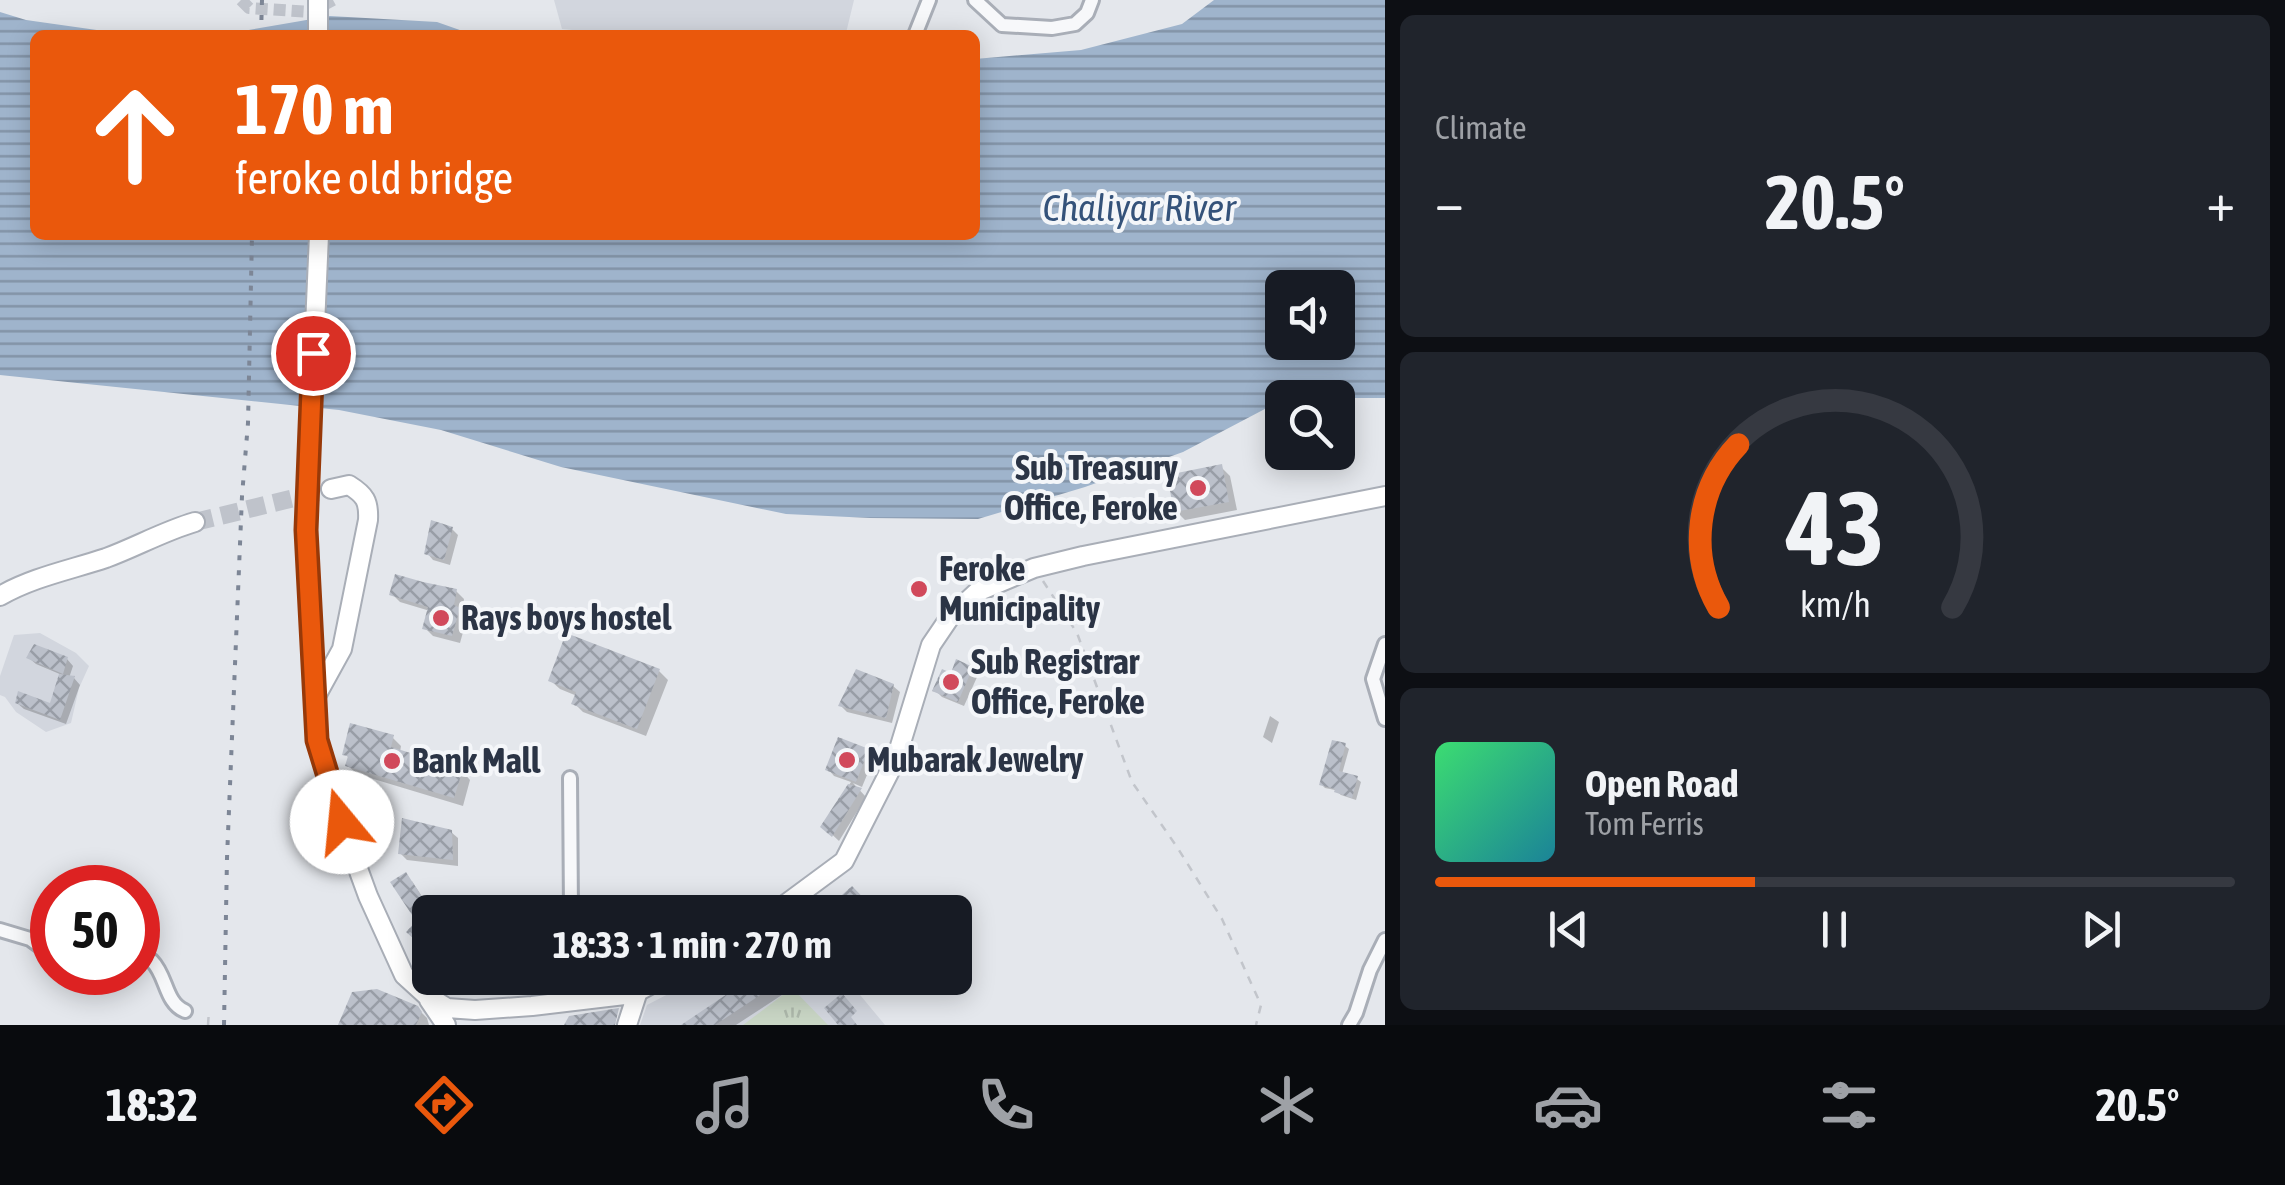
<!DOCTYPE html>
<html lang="en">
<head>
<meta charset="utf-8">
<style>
	:root { --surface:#171b24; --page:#20242c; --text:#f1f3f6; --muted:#9ea1a6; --line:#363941; --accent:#ea580c }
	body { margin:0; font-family:"Asap Condensed",sans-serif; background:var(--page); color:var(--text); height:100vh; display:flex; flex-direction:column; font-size:38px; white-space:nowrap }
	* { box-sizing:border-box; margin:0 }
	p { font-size:32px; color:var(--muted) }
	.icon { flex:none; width:55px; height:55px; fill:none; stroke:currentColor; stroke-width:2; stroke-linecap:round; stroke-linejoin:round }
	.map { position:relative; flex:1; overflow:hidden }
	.side { display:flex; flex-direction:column; gap:15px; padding:15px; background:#0d0f14; width:900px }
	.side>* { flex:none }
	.guide { position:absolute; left:30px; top:30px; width:950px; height:210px; border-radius:15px; box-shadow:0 5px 25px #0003; background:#ea580c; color:#fff; overflow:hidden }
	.fabs { position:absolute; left:1265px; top:270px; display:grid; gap:20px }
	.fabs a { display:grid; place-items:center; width:90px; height:90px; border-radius:15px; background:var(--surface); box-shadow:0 5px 25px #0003; font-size:50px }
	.speed { position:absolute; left:30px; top:865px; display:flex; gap:20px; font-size:50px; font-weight:700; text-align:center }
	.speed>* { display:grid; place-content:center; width:130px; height:130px; border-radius:50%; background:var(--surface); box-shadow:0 5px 25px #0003; line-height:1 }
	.speed .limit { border:15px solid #d22; background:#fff; color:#111 }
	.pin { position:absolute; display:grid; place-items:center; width:85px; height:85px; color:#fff; margin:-42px; border:5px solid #fff; border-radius:50%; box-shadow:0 2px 10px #0007 }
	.me { position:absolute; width:110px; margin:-55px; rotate:343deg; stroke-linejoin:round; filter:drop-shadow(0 0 8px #0008) }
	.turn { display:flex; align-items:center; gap:35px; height:210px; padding:0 40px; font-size:45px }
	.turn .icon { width:130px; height:130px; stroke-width:2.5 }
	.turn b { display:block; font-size:70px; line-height:85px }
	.big { font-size:75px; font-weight:700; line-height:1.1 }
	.side .card { flex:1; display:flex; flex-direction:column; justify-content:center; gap:15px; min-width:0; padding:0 35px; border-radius:15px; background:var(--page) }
	.side .dial { align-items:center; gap:0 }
	.dial svg { height:260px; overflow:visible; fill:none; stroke:var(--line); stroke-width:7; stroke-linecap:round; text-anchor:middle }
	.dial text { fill:var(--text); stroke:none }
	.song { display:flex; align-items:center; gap:30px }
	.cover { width:120px; height:120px; border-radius:15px; background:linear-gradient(135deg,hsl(140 70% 55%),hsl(190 70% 35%)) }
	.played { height:10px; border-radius:5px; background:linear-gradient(90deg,var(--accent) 40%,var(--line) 40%) }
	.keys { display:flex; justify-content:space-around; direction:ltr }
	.heat { display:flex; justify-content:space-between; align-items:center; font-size:55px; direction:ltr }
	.trip { position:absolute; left:412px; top:895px; width:560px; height:100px; border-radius:15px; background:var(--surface); box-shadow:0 5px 25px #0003; font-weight:700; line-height:100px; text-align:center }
	.dock { display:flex; height:160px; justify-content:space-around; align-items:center; background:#090b0e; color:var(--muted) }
	.dock .icon { width:70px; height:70px }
	.dock .current { color:var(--accent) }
	.dock b { font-size:45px; color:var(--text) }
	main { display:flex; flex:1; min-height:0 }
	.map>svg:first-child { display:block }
</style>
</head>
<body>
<main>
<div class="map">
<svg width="1385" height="1025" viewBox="0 0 1385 1025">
	<defs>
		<pattern id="park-tufts" width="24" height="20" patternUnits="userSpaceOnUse" patternTransform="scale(2.5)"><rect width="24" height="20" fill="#c9d6c5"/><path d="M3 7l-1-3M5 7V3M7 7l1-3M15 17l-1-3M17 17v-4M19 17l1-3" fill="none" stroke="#adb8ab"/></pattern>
		<pattern id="water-rules" width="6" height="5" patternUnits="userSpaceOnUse" patternTransform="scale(2.5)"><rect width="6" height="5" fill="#9fb4cc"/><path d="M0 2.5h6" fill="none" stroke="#8293a7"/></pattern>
		<pattern id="building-cross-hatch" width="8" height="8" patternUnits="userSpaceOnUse" patternTransform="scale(2.5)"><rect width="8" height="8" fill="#bbc0ca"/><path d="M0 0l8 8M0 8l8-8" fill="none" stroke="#989da6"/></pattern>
	</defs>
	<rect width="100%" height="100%" fill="#e4e7ec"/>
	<path fill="#d2d6de" d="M554,0H854L846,33L829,35H624L562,29Z
		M40,633L76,653L89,666L79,688L71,723L46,732L16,712L5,697L0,695V676L14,635Z
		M699,978H846L885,1025H640L647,1005Z"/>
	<path fill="url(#park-tufts)" d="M792,988L828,1025H743Z"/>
	<path fill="url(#water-rules)" fill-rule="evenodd" d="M1214,0H1385V398H1282V400L1183,452L1085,487L978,519L870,518L786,514L561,467L441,430L339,410L0,375V12L26,20L132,35H35V235H975V59L1081,50L1182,24ZM1282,288H1338V342H1282Z
		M330,16L437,22L474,35H219Z"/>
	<path fill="#0003" d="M1221,467L1230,476L1237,510L1185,520L1176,511Z
		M452,529L458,535L450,565L433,560L427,553Z
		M456,591L464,599L462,612L467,618L460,643L433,636L425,628L430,611L400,602L392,594Z
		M29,658L67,659L73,666L69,678H74L80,685L66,724L24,709L17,703L51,706L62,675L36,664Z
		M972,669L978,675L964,706L942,697L935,690L952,676Z
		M659,671L668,680L646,736L583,712L574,703L577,696L560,689L551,681Z
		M893,686L900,692L892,723L847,712L841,706Z
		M1270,716L1279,722L1272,743L1263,737Z
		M392,737L401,746L400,752L462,771L470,780L463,806L357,774L348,766L350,759L345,754Z
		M1345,746L1349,749L1342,774L1357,779L1361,782L1356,800L1341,795L1335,790L1325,788L1321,784Z
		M868,752L874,758L862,787L853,783L866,797L839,841L823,826L851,782L834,776L828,769Z
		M451,832L458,838V866L407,860L400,853Z
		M412,881L432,912H430V925L425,930L430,934L429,950L409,932L419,921Z
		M755,978H808L736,1025H685Z
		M417,1008L427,1018L429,1025H341Z"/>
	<path fill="url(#building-cross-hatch)" d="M1222,464L1229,502L1174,512L1167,475Z
		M431,520L453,527L444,560L424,554Z
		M395,574L423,582L457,589L454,605L460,608L452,636L422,629L428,607L389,595Z
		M566,633L660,669L637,729L571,704L576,692L548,681Z
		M34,644L68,657L63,674L26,658Z
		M956,659L973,667L958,702L932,691L942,669L951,673Z
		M856,669L894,684L886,718L838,706Z
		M59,674L75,676L60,720L15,703L18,691L50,703Z
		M350,723L394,735L391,747L463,769L454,798L345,766L348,756L342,755Z
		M838,737L869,749L856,782L825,770Z
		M1332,740L1346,743L1339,771L1358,776L1352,798L1334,792L1335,789L1319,785Z
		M848,784L862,788L832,837L820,827Z
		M402,818L452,830L453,860L398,854Z
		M406,872L431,911L421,922L430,931V936L422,946L406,932L416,921L390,882Z
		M852,886L877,912H823Z
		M751,978H786L715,1025H681Z
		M377,989L418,1006L422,1012L416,1025H338L352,992Z
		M842,993L857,1011L851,1017L857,1025H838L824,1008Z
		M619,1008L615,1025H564L569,1016Z"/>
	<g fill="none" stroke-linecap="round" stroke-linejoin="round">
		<path stroke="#bfc3cb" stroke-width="12" stroke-dasharray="12 6" stroke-linecap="butt" d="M241,0L249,8L311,12L333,0"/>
		<path stroke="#bfc3cb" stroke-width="18" stroke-dasharray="18 9" stroke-linecap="butt" d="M195,522L331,489"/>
		<g stroke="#a9aeb7" stroke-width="18">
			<path id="street" d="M975,0L1002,25L1052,28L1075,24L1087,13L1092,0
				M915,35L929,0
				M1385,644L1373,679L1385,719
				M570,778L571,912
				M0,930L30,939L52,955
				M138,953C139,953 151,960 152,961C167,976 165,1003 185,1011
				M584,978L602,998
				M1349,1025L1356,1013L1370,970L1385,940"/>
		</g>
		<g stroke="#a9aeb7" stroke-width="22">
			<path id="secondary" d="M306,530L317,740L341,822L368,896L404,975L426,995L447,1008L475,1010L532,1006L633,994L663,978
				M0,596C33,577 70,570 106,558C136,547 164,531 195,522
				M315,698L342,649L368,520C369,501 365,495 349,485L331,489
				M775,912L844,861L896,759L931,645L950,617L977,592L1034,568L1083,556L1385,496
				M429,1000L446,1025
				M627,1025L638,991"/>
		</g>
		<path stroke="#c2c5cb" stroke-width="2.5" stroke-dasharray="8 8" stroke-linecap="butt" d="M1043,581L1077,633L1132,782L1177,847L1222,919L1261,1005L1256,1025
			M208,1025L209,1010"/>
		<use href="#street" stroke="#f7f8fa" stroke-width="12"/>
		<use href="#secondary" stroke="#fff" stroke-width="18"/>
		<path stroke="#7d8696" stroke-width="4" stroke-dasharray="5 10" stroke-linecap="butt" d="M261,35L262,0
			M224,1025L227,858L242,496L248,423L252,235"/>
		<g stroke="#a9aeb7" stroke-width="22" stroke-linecap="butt">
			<path id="secondary-bridge" d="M318,0V35
				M306,530L319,235"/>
		</g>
		<use href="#secondary-bridge" stroke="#fff" stroke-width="18"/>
	</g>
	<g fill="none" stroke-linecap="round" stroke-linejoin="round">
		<g stroke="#983908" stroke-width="25">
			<path id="route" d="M313,353L306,530L317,740L342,822"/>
		</g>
		<use href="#route" stroke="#ea580c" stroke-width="18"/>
	</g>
	<g fill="#d1495b" stroke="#f4f6f9" stroke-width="4">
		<circle cx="1198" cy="488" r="10"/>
		<circle cx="919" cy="589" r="10"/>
		<circle cx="441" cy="618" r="10"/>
		<circle cx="951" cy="682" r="10"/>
		<circle cx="847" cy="760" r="10"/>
		<circle cx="392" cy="761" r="10"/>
	</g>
	<g text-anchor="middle" stroke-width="8" stroke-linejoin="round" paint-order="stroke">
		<g font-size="35" font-weight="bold" fill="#2b3445" stroke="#f4f6f9" text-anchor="start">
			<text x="1178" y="480" text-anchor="end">Sub Treasury<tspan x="1178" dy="40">Office, Feroke</tspan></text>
			<text x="939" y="581">Feroke<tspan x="939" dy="40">Municipality</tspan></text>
			<text x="461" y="630">Rays boys hostel</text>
			<text x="971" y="674">Sub Registrar<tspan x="971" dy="40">Office, Feroke</tspan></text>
			<text x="867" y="772">Mubarak Jewelry</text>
			<text x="412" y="773">Bank Mall</text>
		</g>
		<g font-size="38" font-style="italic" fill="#34527a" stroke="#f4f6f9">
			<text x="1139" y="221">Chaliyar River</text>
		</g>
	</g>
</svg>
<div class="fabs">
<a><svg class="icon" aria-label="sound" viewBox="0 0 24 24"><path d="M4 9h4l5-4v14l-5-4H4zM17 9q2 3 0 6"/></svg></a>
<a><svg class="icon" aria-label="search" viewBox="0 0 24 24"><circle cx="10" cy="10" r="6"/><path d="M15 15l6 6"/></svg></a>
</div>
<div class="speed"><div class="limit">50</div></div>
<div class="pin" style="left:313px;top:353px;background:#d93025"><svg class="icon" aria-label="arrive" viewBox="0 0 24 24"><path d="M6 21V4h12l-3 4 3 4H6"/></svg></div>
<svg class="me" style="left:342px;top:822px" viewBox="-20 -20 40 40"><circle r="19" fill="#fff"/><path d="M0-13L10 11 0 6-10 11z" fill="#ea580c"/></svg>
<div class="trip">18:33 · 1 min · 270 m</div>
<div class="guide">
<div class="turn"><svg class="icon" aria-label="ahead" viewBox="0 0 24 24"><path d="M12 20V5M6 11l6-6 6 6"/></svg><div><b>170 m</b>feroke old bridge</div></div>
</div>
</div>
<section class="side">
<div class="card"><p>Climate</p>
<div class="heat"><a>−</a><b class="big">20.5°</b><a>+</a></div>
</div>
<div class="card dial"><svg viewBox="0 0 100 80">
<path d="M14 69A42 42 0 1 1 86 69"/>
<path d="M14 69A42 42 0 0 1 20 19" stroke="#ea580c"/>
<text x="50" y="56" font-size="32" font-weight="700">43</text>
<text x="50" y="72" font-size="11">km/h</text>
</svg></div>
<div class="card">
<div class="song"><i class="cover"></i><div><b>Open Road</b><p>Tom Ferris</p></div></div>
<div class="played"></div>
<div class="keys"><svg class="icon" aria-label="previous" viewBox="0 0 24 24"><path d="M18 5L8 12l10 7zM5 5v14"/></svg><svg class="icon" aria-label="pause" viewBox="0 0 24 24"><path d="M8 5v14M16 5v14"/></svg><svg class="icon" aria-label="next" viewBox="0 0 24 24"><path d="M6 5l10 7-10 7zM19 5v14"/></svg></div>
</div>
</section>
</main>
<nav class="dock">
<b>18:32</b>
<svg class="icon current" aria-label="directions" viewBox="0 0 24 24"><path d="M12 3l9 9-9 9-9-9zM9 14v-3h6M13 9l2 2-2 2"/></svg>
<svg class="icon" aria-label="music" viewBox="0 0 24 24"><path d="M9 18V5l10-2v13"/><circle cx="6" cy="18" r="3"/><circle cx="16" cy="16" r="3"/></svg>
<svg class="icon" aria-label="phone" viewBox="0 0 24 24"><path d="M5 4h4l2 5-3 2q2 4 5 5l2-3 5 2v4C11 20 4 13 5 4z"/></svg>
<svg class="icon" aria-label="climate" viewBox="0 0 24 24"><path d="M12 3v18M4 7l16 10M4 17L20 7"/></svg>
<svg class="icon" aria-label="car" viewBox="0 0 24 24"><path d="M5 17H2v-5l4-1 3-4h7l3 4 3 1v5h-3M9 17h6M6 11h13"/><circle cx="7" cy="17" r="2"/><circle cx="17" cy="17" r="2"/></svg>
<svg class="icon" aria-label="filters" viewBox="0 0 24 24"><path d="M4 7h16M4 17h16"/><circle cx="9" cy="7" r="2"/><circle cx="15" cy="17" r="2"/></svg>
<b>20.5°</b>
</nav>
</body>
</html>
